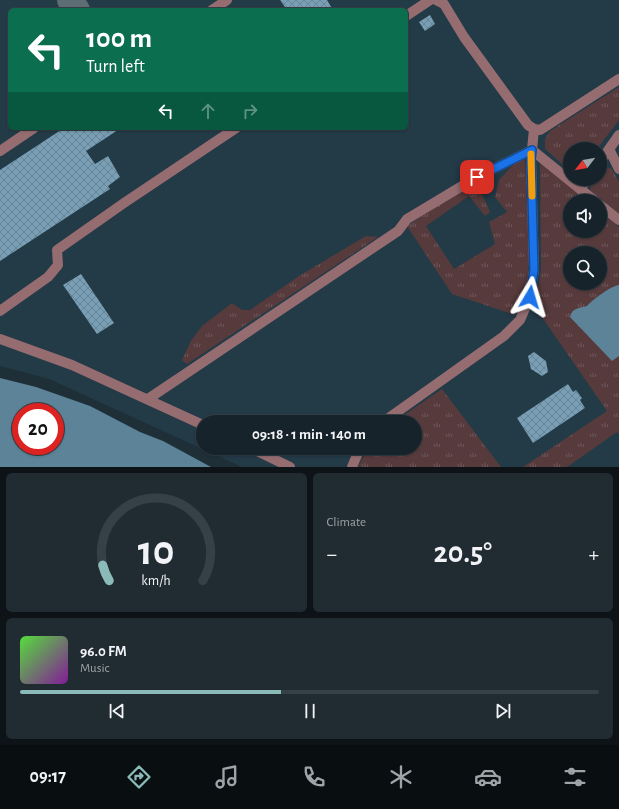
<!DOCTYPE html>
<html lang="en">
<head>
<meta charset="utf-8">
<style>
	:root { --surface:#17232a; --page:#202b32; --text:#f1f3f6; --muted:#9ea4a8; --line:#364047; --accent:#8bbbb9 }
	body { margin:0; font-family:"Alegreya Sans",sans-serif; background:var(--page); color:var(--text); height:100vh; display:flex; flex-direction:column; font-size:15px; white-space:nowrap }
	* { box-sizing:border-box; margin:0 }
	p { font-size:13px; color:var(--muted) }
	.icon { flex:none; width:22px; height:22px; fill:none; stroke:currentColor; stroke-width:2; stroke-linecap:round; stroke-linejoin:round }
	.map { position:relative; height:467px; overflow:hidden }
	.details { display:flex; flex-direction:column; gap:6px; padding:6px; background:#0d1317; flex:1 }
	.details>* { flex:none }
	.banner { position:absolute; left:8px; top:8px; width:400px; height:122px; border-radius:6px; box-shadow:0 1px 3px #0004,0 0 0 1px var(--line); background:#0b6e4f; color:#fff; overflow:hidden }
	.needle { width:26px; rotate:239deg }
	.tools { position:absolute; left:563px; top:142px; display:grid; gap:8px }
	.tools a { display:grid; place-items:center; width:44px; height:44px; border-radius:50%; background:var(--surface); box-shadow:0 1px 3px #0004,0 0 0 1px var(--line); font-size:20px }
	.speed { position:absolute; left:12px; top:403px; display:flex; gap:8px; font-size:20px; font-weight:700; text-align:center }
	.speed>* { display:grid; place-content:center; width:52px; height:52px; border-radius:50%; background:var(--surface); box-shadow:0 1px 3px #0004,0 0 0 1px var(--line); line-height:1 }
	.speed .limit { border:6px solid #d22; background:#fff; color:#111 }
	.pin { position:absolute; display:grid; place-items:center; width:34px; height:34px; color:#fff; margin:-17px; border-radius:8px; box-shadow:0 2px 6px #0006 }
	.me { position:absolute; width:44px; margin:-22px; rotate:7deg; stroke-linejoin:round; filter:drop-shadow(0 0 3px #0008) }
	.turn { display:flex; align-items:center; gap:14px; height:84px; padding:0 12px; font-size:18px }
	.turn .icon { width:52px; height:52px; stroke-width:2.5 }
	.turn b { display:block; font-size:28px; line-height:34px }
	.lanes { display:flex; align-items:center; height:38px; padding:0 12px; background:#0003; justify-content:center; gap:20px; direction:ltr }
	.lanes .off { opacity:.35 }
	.big { font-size:30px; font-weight:700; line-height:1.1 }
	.details .widget { flex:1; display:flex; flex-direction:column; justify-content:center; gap:6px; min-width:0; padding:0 14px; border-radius:6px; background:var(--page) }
	.details .dial { align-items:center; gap:0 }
	.dial svg { height:104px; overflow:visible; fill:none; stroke:var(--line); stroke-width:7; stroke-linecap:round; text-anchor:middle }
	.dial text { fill:var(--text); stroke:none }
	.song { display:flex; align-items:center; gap:12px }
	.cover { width:48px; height:48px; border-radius:6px; background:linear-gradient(135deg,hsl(110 70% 55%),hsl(290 70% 35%)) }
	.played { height:4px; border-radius:2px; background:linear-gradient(90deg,var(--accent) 45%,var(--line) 45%) }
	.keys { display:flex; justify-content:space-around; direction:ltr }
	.heat { display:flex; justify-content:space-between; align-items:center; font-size:22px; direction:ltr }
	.details .tiles { flex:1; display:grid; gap:6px; grid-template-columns:1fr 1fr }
	.widget:last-child { grid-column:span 2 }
	.trip { position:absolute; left:196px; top:415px; width:226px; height:40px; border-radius:20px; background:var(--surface); box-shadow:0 1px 3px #0004,0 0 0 1px var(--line); font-weight:700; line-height:40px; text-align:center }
	.dock { display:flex; height:64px; justify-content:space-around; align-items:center; background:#090e11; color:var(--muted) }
	.dock .icon { width:28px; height:28px }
	.dock .active { color:var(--accent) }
	.dock b { font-size:18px; color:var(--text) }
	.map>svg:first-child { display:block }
</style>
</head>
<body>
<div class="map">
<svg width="619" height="467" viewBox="0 0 619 467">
	<defs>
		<pattern id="grass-tufts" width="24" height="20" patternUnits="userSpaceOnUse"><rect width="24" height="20" fill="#573a3c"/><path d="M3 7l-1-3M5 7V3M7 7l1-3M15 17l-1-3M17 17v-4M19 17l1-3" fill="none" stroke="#6f5759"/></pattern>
		<pattern id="building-cross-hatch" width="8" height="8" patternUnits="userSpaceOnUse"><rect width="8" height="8" fill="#789fb5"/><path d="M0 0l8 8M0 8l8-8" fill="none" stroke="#698595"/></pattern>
	</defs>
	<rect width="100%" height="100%" fill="#1f2f38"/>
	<path fill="#233a47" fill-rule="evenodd" d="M0,0H619V467H242L49,379L0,366ZM10,10H406V128H10ZM570,149H600V179H570ZM570,201H600V231H570ZM570,253H600V283H570ZM203,422H415V448H203Z"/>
	<path fill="url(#grass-tufts)" fill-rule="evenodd" d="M619,87V120L597,149H570V171L545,149V139L550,131Z
		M525,160L529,250L528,281L515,315L452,294L407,226L476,179L494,175L489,188L481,192L490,212L485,216L469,196L426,226L454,269L495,244L489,222L507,212L495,197L499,180L516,162Z
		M540,161L588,201H570V231H600V211L619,227V434L617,432L567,467H523L607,411L537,310L535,300L539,284L541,268ZM570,253H600V283H570Z
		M604,166L612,169L619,182V214L590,190L591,185L595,179H600V171Z
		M366,236L378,237L187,364L182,360L191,341L202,326L232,303L242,310H250L299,276Z
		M442,389L501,467H358L368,448H415V422H394Z"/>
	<path fill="#5c8398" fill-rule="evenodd" d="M619,285V356L612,361L570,317C572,308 579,308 587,306C592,300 611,286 619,285Z
		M0,378L36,387L90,406L140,432L163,441L211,467H0ZM21,412H55V446H21Z"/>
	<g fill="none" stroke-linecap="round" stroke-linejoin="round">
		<path stroke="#5e6c74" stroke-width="26" d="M70,0L77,10"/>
	</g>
	<path fill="url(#building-cross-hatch)" d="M280,0H327L333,10H287Z
		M430,15L435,24L425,31L419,22Z
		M64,128H121L86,151L95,164L108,156L120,177L108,186L110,189L0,261V170Z
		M81,274L114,323L97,334L63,285Z
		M534,352L546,361L548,372L542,376L531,369L528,356Z
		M568,384L573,392L576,390L582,398L580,400L585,408L533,443L517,418Z"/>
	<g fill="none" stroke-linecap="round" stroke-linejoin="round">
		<path stroke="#956d71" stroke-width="10" d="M436,0L444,4L464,37L528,125L534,129L540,130L619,79
			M212,10L227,0
			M406,16L430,0
			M609,149L619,169
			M0,151L34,128
			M600,162L619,135
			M580,189L588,179
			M600,205L619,220
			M0,311L48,277L58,265L57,250L124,203L236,128
			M0,339L72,365L203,425
			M148,399L398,231L407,219L477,177L532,150L595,201
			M383,422L504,336L520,320L530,297L534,270L531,160L534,129
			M251,448L290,467
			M352,467L360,448"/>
	</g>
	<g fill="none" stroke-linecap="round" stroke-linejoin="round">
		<g stroke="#114b97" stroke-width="10">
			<path id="route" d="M477,177L532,150L531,160L534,270L530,297"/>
		</g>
		<use href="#route" stroke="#1a73e8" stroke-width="7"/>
		<path stroke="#f59e0b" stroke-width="7" d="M531,154L532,196"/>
	</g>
</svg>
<div class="tools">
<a><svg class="needle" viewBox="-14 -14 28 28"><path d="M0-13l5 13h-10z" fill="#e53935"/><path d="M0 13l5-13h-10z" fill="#9ea4a8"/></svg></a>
<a><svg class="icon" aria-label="sound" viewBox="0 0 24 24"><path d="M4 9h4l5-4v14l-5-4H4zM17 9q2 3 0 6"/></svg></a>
<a><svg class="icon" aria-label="search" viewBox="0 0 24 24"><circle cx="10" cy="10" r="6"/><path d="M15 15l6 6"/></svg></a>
</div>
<div class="speed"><div class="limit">20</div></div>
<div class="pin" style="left:477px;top:177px;background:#d93025"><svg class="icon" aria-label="arrive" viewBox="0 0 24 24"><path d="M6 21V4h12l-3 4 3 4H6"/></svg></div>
<svg class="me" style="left:530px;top:297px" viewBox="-20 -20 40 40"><path d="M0-17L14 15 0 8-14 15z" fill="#1a73e8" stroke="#fff" stroke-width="4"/></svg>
<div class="trip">09:18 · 1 min · 140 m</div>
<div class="banner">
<div class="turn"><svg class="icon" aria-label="left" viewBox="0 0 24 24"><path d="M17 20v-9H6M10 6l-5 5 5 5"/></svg><div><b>100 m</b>Turn left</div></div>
<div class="lanes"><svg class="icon" aria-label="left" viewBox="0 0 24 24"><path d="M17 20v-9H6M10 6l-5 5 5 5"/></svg><svg class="icon off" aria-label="ahead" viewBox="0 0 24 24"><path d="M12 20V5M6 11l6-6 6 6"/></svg><svg class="icon off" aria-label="right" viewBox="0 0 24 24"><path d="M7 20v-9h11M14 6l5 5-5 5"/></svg></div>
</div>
</div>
<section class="details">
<div class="tiles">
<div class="widget dial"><svg viewBox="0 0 100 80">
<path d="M14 69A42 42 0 1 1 86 69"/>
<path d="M14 69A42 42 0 0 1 9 57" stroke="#8bbbb9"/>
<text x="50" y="56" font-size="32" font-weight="700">10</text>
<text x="50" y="72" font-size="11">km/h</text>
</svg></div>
<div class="widget"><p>Climate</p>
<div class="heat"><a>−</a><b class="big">20.5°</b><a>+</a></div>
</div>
<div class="widget">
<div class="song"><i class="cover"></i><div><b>96.0 FM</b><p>Music</p></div></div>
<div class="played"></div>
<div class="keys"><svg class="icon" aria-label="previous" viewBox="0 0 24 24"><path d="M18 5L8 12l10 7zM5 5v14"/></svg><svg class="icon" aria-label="pause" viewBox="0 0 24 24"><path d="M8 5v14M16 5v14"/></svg><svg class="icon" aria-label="next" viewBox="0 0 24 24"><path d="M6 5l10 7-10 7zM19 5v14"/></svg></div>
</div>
</div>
</section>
<nav class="dock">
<b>09:17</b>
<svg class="icon active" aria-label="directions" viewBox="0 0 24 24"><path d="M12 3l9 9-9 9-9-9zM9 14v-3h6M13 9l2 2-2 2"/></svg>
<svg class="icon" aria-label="music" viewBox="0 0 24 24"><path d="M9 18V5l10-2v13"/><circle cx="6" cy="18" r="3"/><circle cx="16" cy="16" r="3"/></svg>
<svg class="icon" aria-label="phone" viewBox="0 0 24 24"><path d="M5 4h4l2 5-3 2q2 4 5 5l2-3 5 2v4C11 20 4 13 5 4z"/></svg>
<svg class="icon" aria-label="climate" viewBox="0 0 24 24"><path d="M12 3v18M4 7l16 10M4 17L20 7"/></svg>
<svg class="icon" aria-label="car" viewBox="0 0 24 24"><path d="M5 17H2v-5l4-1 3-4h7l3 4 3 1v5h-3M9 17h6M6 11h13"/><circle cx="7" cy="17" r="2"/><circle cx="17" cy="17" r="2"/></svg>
<svg class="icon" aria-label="filters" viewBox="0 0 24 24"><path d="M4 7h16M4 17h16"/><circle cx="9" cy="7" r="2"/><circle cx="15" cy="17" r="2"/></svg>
</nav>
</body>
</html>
